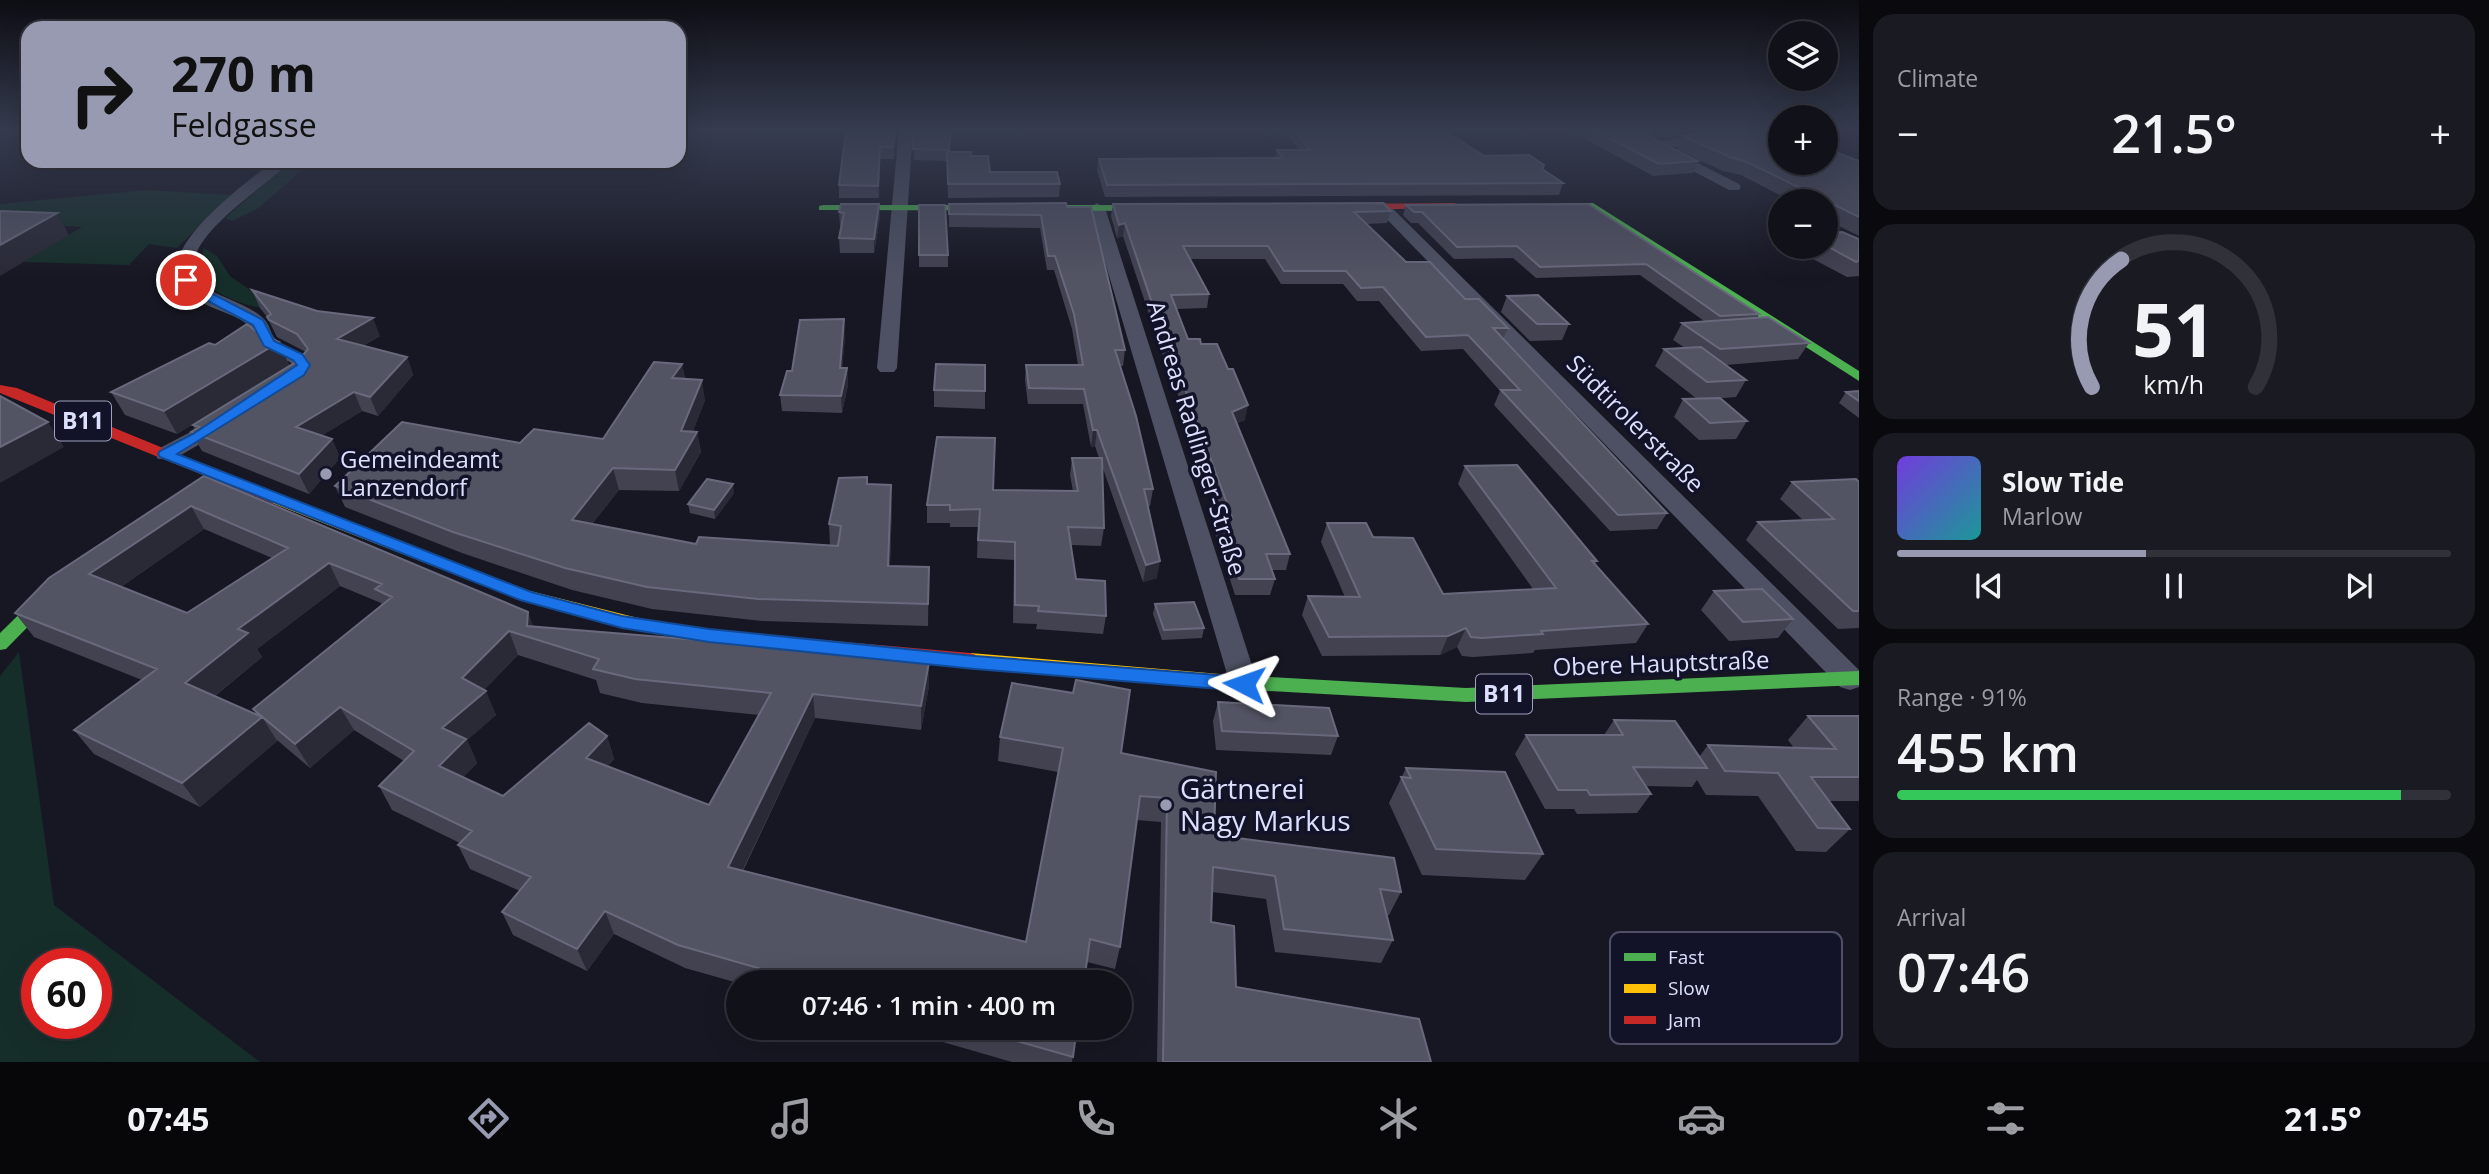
<!DOCTYPE html>
<html lang="en">
<head>
<meta charset="utf-8">
<style>
	:root { --surface:#11111a; --page:#1a1a23; --text:#f1f3f6; --muted:#9c9da2; --line:#303139; --accent:#979ab1 }
	body { margin:0; font-family:"Open Sans",sans-serif; background:var(--page); color:var(--text); height:100vh; display:flex; flex-direction:column; font-size:26px; white-space:nowrap }
	* { box-sizing:border-box; margin:0 }
	p { font-size:23px; color:var(--muted) }
	.icon { flex:none; width:38px; height:38px; fill:none; stroke:currentColor; stroke-width:2; stroke-linecap:round; stroke-linejoin:round }
	.map { position:relative; flex:1; overflow:hidden }
	.details { display:flex; flex-direction:column; gap:14px; padding:14px; background:#09090e; width:630px }
	.details>* { flex:none }
	.top-card { position:absolute; left:21px; top:21px; width:665px; height:147px; border-radius:21px; box-shadow:0 7px 28px #0002,0 0 0 2px var(--line); background:#979ab1; color:#111; overflow:hidden }
	.buttons { position:absolute; left:1768px; top:21px; display:grid; gap:14px }
	.buttons a { display:grid; place-items:center; width:70px; height:70px; border-radius:50%; background:var(--surface); box-shadow:0 7px 28px #0002,0 0 0 2px var(--line); font-size:35px }
	.speed { position:absolute; left:21px; top:948px; display:flex; gap:14px; font-size:35px; font-weight:700; text-align:center }
	.speed>* { display:grid; place-content:center; width:91px; height:91px; border-radius:50%; background:var(--surface); box-shadow:0 7px 28px #0002,0 0 0 2px var(--line); line-height:1 }
	.speed .limit { border:10px solid #d22; background:#fff; color:#111 }
	.pin { position:absolute; display:grid; place-items:center; width:60px; height:60px; color:#fff; margin:-30px; border:4px solid #fff; border-radius:50%; box-shadow:0 2px 7px #0007 }
	.me { position:absolute; width:77px; margin:-38px; rotate:274deg; stroke-linejoin:round; filter:drop-shadow(0 0 5px #0008) }
	.turn { display:flex; align-items:center; gap:24px; height:147px; padding:0 35px; font-size:32px }
	.turn .icon { width:91px; height:91px; stroke-width:2.5 }
	.turn b { display:block; font-size:49px; line-height:60px }
	.big { font-size:52px; font-weight:600; line-height:1.1 }
	.details .widget { flex:1; display:flex; flex-direction:column; justify-content:center; gap:10px; min-width:0; padding:0 24px; border-radius:21px; background:var(--page) }
	.details .dial { align-items:center; gap:0 }
	.dial svg { height:182px; overflow:visible; fill:none; stroke:var(--line); stroke-width:7; stroke-linecap:round; text-anchor:middle }
	.dial text { fill:var(--text); stroke:none }
	.song { display:flex; align-items:center; gap:21px }
	.cover { width:84px; height:84px; border-radius:10px; background:linear-gradient(135deg,hsl(260 70% 55%),hsl(180 70% 35%)) }
	.played { height:7px; border-radius:4px; background:linear-gradient(90deg,var(--accent) 45%,var(--line) 45%) }
	.keys { display:flex; justify-content:space-around; direction:ltr }
	.heat { display:flex; justify-content:space-between; align-items:center; font-size:38px; direction:ltr }
	.charge { height:10px; border-radius:5px; background:linear-gradient(90deg,#34c759 91%,var(--line) 0) }
	.trip { position:absolute; left:726px; top:970px; width:406px; height:70px; border-radius:35px; background:var(--surface); box-shadow:0 7px 28px #0002,0 0 0 2px var(--line); font-weight:600; line-height:70px; text-align:center }
	.tab-bar { display:flex; height:112px; justify-content:space-around; align-items:center; background:#07070a; color:var(--muted) }
	.tab-bar .icon { width:49px; height:49px }
	.tab-bar .current { color:var(--accent) }
	.tab-bar b { font-size:32px; color:var(--text) }
	main { display:flex; flex:1; min-height:0 }
	.map>svg:first-child { display:block }
</style>
</head>
<body>
<main>
<div class="map">
<svg width="1859" height="1062" viewBox="0 0 1859 1062">
	<rect width="100%" height="100%" fill="#171723"/>
	<path fill="#162e2a" fill-rule="evenodd" d="M291,161H313L257,209L232,221L225,218Z
		M147,190L231,195L177,248L149,244L129,265L23,262L82,227L48,225L0,217V204Z
		M204,248L217,256L230,276L279,310C248,309 218,296 195,276Z
		M19,652L54,905L260,1062H0V676ZM37,964H96V1024H37Z"/>
	<g fill="none" stroke-linecap="round" stroke-linejoin="round">
		<path fill="#4d5163" fill-rule="evenodd" d="M899,129H913L897,368L894,372H880L877,368Z
			M1711,134L1716,135V141L1668,148L1739,184L1741,187L1739,190H1729L1646,146L1653,142Z
			M274,161H290C268,187 173,240 197,282C216,297 248,303 264,319C271,326 270,336 278,341C291,350 304,351 314,365L306,376L283,389L276,387L273,383L294,365C284,357 270,356 261,347C254,340 254,329 247,324C227,309 191,306 179,282C159,245 249,180 274,161Z
			M1383,202L1388,204L1859,670V687L1850,690L1840,687L1378,210L1375,207Z
			M1097,203L1105,208L1258,684L1254,692L1244,695L1234,692L1230,684L1089,208Z
			M223,415L231,416L234,421L231,426L174,459H158L155,454L158,449Z"/>
		<path fill="#4caf50" fill-rule="evenodd" d="M1567,203H1593L1859,371V381L1588,208H1570L1565,205Z
			M823,205H1160L1165,208L1160,211L819,210V206Z
			M56,582L62,584L64,588L62,592L6,649L0,650V633L50,584Z
			M1859,671V685L1466,702L1232,689L1225,687L1223,682L1225,677L1232,675L1466,688Z"/>
		<path fill="#ffc107" fill-rule="evenodd" d="M277,495L530,591L642,619L648,621L651,625L648,629L642,631L520,600L272,503L269,500Z
			M970,653L1232,675L1239,677L1241,682L1239,687L1232,689L970,667L964,665L961,660L964,655Z"/>
		<path fill="#c62828" fill-rule="evenodd" d="M1454,203L1457,204V208L1339,210L1334,207L1339,204Z
			M0,385L17,388L282,497L285,500L282,503H272L0,393Z
			M642,619L709,630L970,653L976,655L979,660L976,665L970,667L709,642L636,629L633,625L636,621Z"/>
	</g>
	<path fill="#424251" fill-rule="evenodd" d="M896,129L894,159H880L879,198H839V185Z
		M913,129H952L949,152L971,156L990,172L1060,184L1059,197L948,198L947,161L914,160Z
		M1283,129H1442L1484,156L1543,170L1563,183L1559,195L1105,197L1097,170L1099,159L1275,158L1277,150H1299Z
		M1567,129H1733L1654,139L1698,161L1693,173L1653,176Z
		M1683,136L1859,161V236L1825,219V201H1791L1741,175L1723,171L1677,149Z
		M1066,203L1125,350L1123,366H1120L1153,489L1150,506H1148L1157,578L1143,582L1102,466L1104,528L1101,546L1071,545L1076,579L1106,616L1103,634L1036,629L1037,624L1013,623L1014,560L977,558L978,527H950V523H927V505L993,490L1073,491L1070,475L1072,458H1099L1095,446L1091,447L1083,404H1028L1025,380L1026,365H1078L1072,329L1054,270H1047L1040,228L949,227V204Z
		M879,204L880,217L874,253H840L839,238L842,226H840L839,212Z
		M1113,204L1391,211L1387,223L1367,224L1406,262L1465,299L1508,328L1503,339L1667,513L1657,529L1610,531L1494,405L1500,391L1463,349L1421,351L1379,301H1357L1343,284H1281L1265,259H1190L1209,294L1207,308L1176,309L1188,339L1201,344L1245,420L1237,423L1290,554L1286,570H1271L1275,579L1270,595H1235L1215,533L1218,517H1222L1182,404L1169,374L1123,236L1117,238L1111,216Z
		M1588,204L1759,314L1757,317L1809,343L1798,359L1726,365L1746,380L1736,397L1711,399L1747,421L1736,439L1699,440L1674,417L1683,399H1697L1655,366L1664,349L1685,348L1673,340L1682,323L1704,321L1640,275L1536,278L1513,258L1454,259L1418,223H1411L1403,215L1406,205Z
		M919,205L948,255V267H919Z
		M1825,233L1859,239V276L1847,277L1796,250L1798,247H1825Z
		M252,290L380,336L363,346L407,357L413,375L378,416L362,411L321,436L332,439L340,458L309,494L202,451L191,432L195,430L193,425L299,360L306,352L277,337L267,317L260,308Z
		M1507,296L1569,324L1562,340L1530,341L1501,312Z
		M845,336L842,368H847L848,385L842,413L782,411L780,395L792,371Z
		M279,342L289,365L177,434L125,415L111,392L215,345Z
		M682,364L685,379L705,400L693,431L697,432L701,452L679,491L619,490L592,524L696,544L830,545L829,524L867,484L892,506L890,566L929,567L928,626L762,621L652,609L572,590L462,553L345,507L335,486L520,443L603,439Z
		M934,390L985,391V409L934,407Z
		M1859,391V418L1839,403L1846,392Z
		M1465,466L1597,561L1595,564L1648,624L1636,643L1535,650L1533,653L1473,657L1462,656L1457,647L1440,655L1322,656L1302,615L1308,596L1345,597L1321,542L1327,523L1373,537L1443,594L1533,589L1458,484Z
		M204,476L533,626L929,662V686L921,730L815,718L743,871L1026,942L1058,772L998,761L1000,737L1121,753L1214,835L1401,892L1389,915H1387L1393,940L1381,963L1275,952L1266,899L1212,892L1211,922L1236,987L1431,1062H1157L1161,822L1136,820L1120,947L1115,969L1087,962L1084,982H738V983L685,968L614,934L587,971L513,935L502,912L520,891L470,869L458,845L460,843L392,810L379,786L404,761L354,730L310,768L277,740V741L200,807L94,754L74,730L142,680L34,637L15,613ZM204,529L272,558L187,613L121,587ZM340,586L381,603L382,605L253,709L257,715L215,696L262,657L257,649ZM518,655L596,680L600,693L642,703L759,715L709,805L608,766L614,759L607,736L503,796L463,777L477,763L467,740L496,715L484,690Z
		M1792,482H1859V628L1838,629L1746,540L1758,522L1803,520L1780,499Z
		M734,493L715,519L690,513L688,504Z
		M1714,591L1793,619L1778,638L1729,641L1701,610Z
		M1155,604L1204,628L1202,638L1162,640L1153,614Z
		M1218,702L1338,736L1331,755L1216,750L1213,721Z
		M1808,716H1859V801H1829L1850,829L1826,852L1796,851L1758,796L1706,795L1697,780L1692,787L1645,786L1651,794L1637,813L1577,814L1574,809H1545L1515,754L1526,735H1604L1614,720L1699,757L1708,745L1794,748L1788,740Z
		M1406,768L1543,854L1525,880L1422,875L1389,803Z
		M891,1027H1077L1072,1062H1012Z"/>
	<path fill="#2a2a37" d="M895,129H896L894,159L893,147Z
		M1657,129H1733L1653,139L1645,144L1650,133Z
		M880,147V159L879,198L878,186Z
		M879,204L880,217L874,253V239Z
		M57,213L69,235L0,276V245Z
		M1125,223L1123,236L1117,238L1119,225Z
		M373,318L380,336L345,357L337,339Z
		M844,319L845,336L841,385L840,368Z
		M279,342L289,365L177,434L164,411Z
		M407,357L413,375L378,416L370,397Z
		M682,364L686,384L672,378Z
		M847,368L848,385L842,413L841,396Z
		M702,380L705,400L685,452L681,431Z
		M354,392L362,411L305,446L296,427Z
		M1248,405L1245,420L1229,427L1232,412Z
		M48,422L64,447L0,483V447Z
		M1093,430H1097L1095,446L1091,447Z
		M697,432L701,452L679,491L675,470Z
		M332,439L340,458L309,494L299,474Z
		M613,468L619,490L578,541L572,520Z
		M733,484L734,493L715,519L714,510Z
		M891,485L892,506L889,588L888,566Z
		M191,506L204,529L105,598L89,574Z
		M1160,561L1157,578L1143,582L1146,565Z
		M329,563L340,586L257,649L262,657L202,706L185,683L238,629Z
		M528,612L537,636L527,626Z
		M1466,628L1457,647L1440,655L1448,636Z
		M509,631L518,655L472,702L462,678Z
		M929,662V686L921,730V706Z
		M486,691L496,715L467,740L477,763L450,790L439,766L442,728Z
		M813,694L815,718L733,890L728,867Z
		M340,707L354,730L310,768L295,744Z
		M262,717L277,741L200,807L182,783Z
		M607,736L614,759L594,782L586,758Z
		M605,911L614,934L587,971L577,949Z"/>
	<path fill="#525363" stroke="#68697c" stroke-width="2" fill-rule="evenodd" d="M846,129H895L893,147H880L878,186L839,185Z
		M913,129H951L949,150L913,149Z
		M1294,129H1442L1484,156L1529,155L1544,165L1542,169L1563,183L1107,185L1099,159L1283,158L1277,150H1310Z
		M1592,129H1657L1650,133V137L1698,161L1659,164Z
		M1739,129H1774L1780,131V163H1825V148L1859,161V217L1747,162L1730,157L1683,136Z
		M947,152H971V156H988L990,172H1057L1060,184H948Z
		M1066,203L1067,207H1091L1125,350H1115L1136,416L1153,489H1144L1160,561L1146,565L1097,430H1093L1084,389L1029,388L1026,365H1083L1074,314L1055,256H1048L1041,215L949,214V204Z
		M1383,203L1391,211L1354,212L1406,262H1430L1465,299H1479L1508,328H1493L1667,513L1618,515L1501,390H1520L1468,335L1426,337L1383,287L1361,288L1346,271H1284L1268,246H1183L1209,294L1171,295L1188,339H1200L1201,344H1217L1228,369H1233L1248,405L1232,412L1290,554H1266L1275,579H1239L1218,517H1232L1185,389L1171,359L1125,223L1119,225L1113,204Z
		M841,204H879L874,239L839,238L844,213L839,212Z
		M1588,204L1759,314L1720,316L1646,264L1540,267L1517,246L1457,247L1422,212H1414L1406,205Z
		M919,205H945L948,255H919Z
		M0,211L57,213L0,245Z
		M1842,232L1859,239V261L1856,262L1825,245V233Z
		M252,290L317,311L373,318L337,339L407,357L370,397L354,392L296,427L332,439L299,474L191,432L199,427L193,425L299,360L308,349L297,334L269,320L267,317L271,314Z
		M1538,295L1569,324H1537L1507,296Z
		M1768,317L1809,343L1720,349L1682,323Z
		M844,319L840,368H847L841,396L780,395L787,371H792L800,320Z
		M247,324L257,332L279,342L164,411L111,392L209,343L215,345Z
		M1701,347L1746,380L1707,382L1664,349Z
		M654,362L682,364L672,378L702,380L681,431L697,432L675,470L613,468L572,520L696,544L699,537L838,546L841,526L829,524L839,478L867,477V484L891,485L888,566L929,567L928,604L758,599L647,587L565,568L453,532L335,486L402,422L520,443L534,429L603,439Z
		M936,364L985,365V391L934,390Z
		M1859,391V401L1846,392Z
		M0,396L48,422L0,447Z
		M1720,398L1747,421L1710,423L1683,399Z
		M937,437L995,438L993,490L1078,491L1072,458H1102L1104,528L1068,527L1076,579L1105,581L1106,616L1038,611L1039,606L1015,605V542L978,540L980,509L950,510V505H927Z
		M1517,465L1597,561H1592L1648,624L1541,631L1543,634L1482,638L1471,637L1466,628L1448,636L1329,637L1308,596L1360,597L1327,523H1366L1373,537L1413,538L1443,594L1556,588L1465,466Z
		M204,476L528,612L527,626L833,651L929,662L921,706L813,694L728,867L1026,942L1063,748L1000,737L1012,683L1073,693L1076,680L1130,690L1121,753L1216,772L1214,835L1394,858L1401,892L1380,889L1393,940L1284,929L1275,876L1213,867L1211,922L1234,926L1236,987L1419,1019L1431,1062H1163L1167,798L1140,796L1120,947L1090,939L1084,982H807L678,945L605,911L577,949L502,912L531,877L458,845L472,831L379,786L414,751L340,707L295,744L253,709L392,597L375,589L382,584L329,563L238,629L248,633L185,683L262,717L182,783L74,730L157,669L15,613L49,578ZM191,506L288,548L187,613L89,574ZM509,631L599,659L593,669L635,679L771,693L709,805L586,758L607,736L589,723L503,796L439,766L466,739L442,728L486,691L462,678Z
		M707,479L733,484L714,510L688,504Z
		M1856,479L1859,482V611H1853L1758,522L1834,519L1792,482Z
		M1762,589L1793,619L1743,622L1714,591Z
		M1194,602L1204,628L1164,630L1155,604Z
		M1218,702L1329,708L1338,736L1222,731Z
		M1808,716H1859V777H1811L1850,829L1818,828L1778,773L1725,771L1708,745L1836,749Z
		M1614,720L1675,721L1707,768L1633,767L1651,794L1590,795L1587,790H1558L1526,735H1623Z
		M1406,768L1505,772L1543,854L1436,849L1401,777L1411,778Z
		M968,1027H1077L1073,1057Z"/>
	<linearGradient id="sky" x2="0" y2="1"><stop stop-color="#0d0d13"/><stop offset="0.47" stop-color="#363c50"/><stop offset="1" stop-color="#363c50" stop-opacity="0"/></linearGradient>
	<rect width="1859" height="277" fill="url(#sky)"/>
	<path fill="#1a73e8" stroke="#114b97" stroke-width="2" d="M182,278H190L199,287L263,320L274,341L302,354L310,365L304,375L177,454L531,592L622,616L709,629L975,656L1244,677L1251,679L1253,684L1251,689L1244,691L975,669L709,642L622,628L520,600L160,457L158,454L160,451L193,434L297,365L293,360L264,346L253,325L191,292L181,280Z"/>
	<g fill="#979ab1" stroke="#121328" stroke-width="2.5">
		<circle cx="326" cy="474" r="7"/>
		<circle cx="1166" cy="805" r="7"/>
	</g>
	<g text-anchor="middle" stroke-width="7" stroke-linejoin="round" paint-order="stroke">
		<g fill="#121328" stroke="#9fa2bd" stroke-width="2">
			<rect x="55" y="401.5" width="56" height="39" rx="5"/>
			<rect x="1476" y="674.5" width="56" height="39" rx="5"/>
		</g>
		<g font-size="23" font-weight="bold" fill="#dce0fd">
			<text x="83" y="429">B11</text>
			<text x="1504" y="702">B11</text>
		</g>
		<g font-size="24" fill="#dce0fd" stroke="#121328">
			<text transform="translate(1635 424) rotate(45)" y="8">Südtirolerstraße</text>
			<text transform="translate(1196 438) rotate(73)" y="8">Andreas Radlinger-Straße</text>
			<text transform="translate(1661 664) rotate(-2)" y="8">Obere Hauptstraße</text>
		</g>
		<g font-size="24" fill="#dce0fd" stroke="#121328" text-anchor="start">
			<text x="340" y="468">Gemeindeamt<tspan x="340" dy="28">Lanzendorf</tspan></text>
		</g>
		<g font-size="28" fill="#dce0fd" stroke="#121328" text-anchor="start">
			<text x="1180" y="799">Gärtnerei<tspan x="1180" dy="32">Nagy Markus</tspan></text>
		</g>
	</g>
	<rect x="1610" y="932" width="232" height="112" rx="10" fill="#121328" stroke="#4f5068" stroke-width="2"/>
	<rect x="1624" y="953" width="32" height="8" fill="#4caf50"/>
	<rect x="1624" y="984" width="32" height="9" fill="#ffc107"/>
	<rect x="1624" y="1016" width="32" height="8" fill="#c62828"/>
	<g font-size="19" fill="#dce0fd">
		<text x="1668" y="964">Fast</text>
		<text x="1668" y="995">Slow</text>
		<text x="1668" y="1027">Jam</text>
	</g>
</svg>
<div class="buttons">
<a><svg class="icon" aria-label="layers" viewBox="0 0 24 24"><path d="M12 4l9 5-9 5-9-5zM3 14l9 5 9-5"/></svg></a>
<a>+</a>
<a>−</a>
</div>
<div class="speed"><div class="limit">60</div></div>
<div class="pin" style="left:186px;top:280px;background:#d93025"><svg class="icon" aria-label="arrive" viewBox="0 0 24 24"><path d="M6 21V4h12l-3 4 3 4H6"/></svg></div>
<svg class="me" style="left:1244px;top:684px" viewBox="-20 -20 40 40"><path d="M0-17L14 15 0 8-14 15z" fill="#1a73e8" stroke="#fff" stroke-width="4"/></svg>
<div class="trip">07:46 · 1 min · 400 m</div>
<div class="top-card">
<div class="turn"><svg class="icon" aria-label="right" viewBox="0 0 24 24"><path d="M7 20v-9h11M14 6l5 5-5 5"/></svg><div><b>270 m</b>Feldgasse</div></div>
</div>
</div>
<section class="details">
<div class="widget"><p>Climate</p>
<div class="heat"><a>−</a><b class="big">21.5°</b><a>+</a></div>
</div>
<div class="widget dial"><svg viewBox="0 0 100 80">
<path d="M14 69A42 42 0 1 1 86 69"/>
<path d="M14 69A42 42 0 0 1 27 13" stroke="#979ab1"/>
<text x="50" y="56" font-size="32" font-weight="700">51</text>
<text x="50" y="72" font-size="11">km/h</text>
</svg></div>
<div class="widget">
<div class="song"><i class="cover"></i><div><b>Slow Tide</b><p>Marlow</p></div></div>
<div class="played"></div>
<div class="keys"><svg class="icon" aria-label="previous" viewBox="0 0 24 24"><path d="M18 5L8 12l10 7zM5 5v14"/></svg><svg class="icon" aria-label="pause" viewBox="0 0 24 24"><path d="M8 5v14M16 5v14"/></svg><svg class="icon" aria-label="next" viewBox="0 0 24 24"><path d="M6 5l10 7-10 7zM19 5v14"/></svg></div>
</div>
<div class="widget"><p>Range · 91%</p><b class="big">455 km</b><div class="charge"></div></div>
<div class="widget"><p>Arrival</p><b class="big">07:46</b></div>
</section>
</main>
<nav class="tab-bar">
<b>07:45</b>
<svg class="icon current" aria-label="directions" viewBox="0 0 24 24"><path d="M12 3l9 9-9 9-9-9zM9 14v-3h6M13 9l2 2-2 2"/></svg>
<svg class="icon" aria-label="music" viewBox="0 0 24 24"><path d="M9 18V5l10-2v13"/><circle cx="6" cy="18" r="3"/><circle cx="16" cy="16" r="3"/></svg>
<svg class="icon" aria-label="phone" viewBox="0 0 24 24"><path d="M5 4h4l2 5-3 2q2 4 5 5l2-3 5 2v4C11 20 4 13 5 4z"/></svg>
<svg class="icon" aria-label="climate" viewBox="0 0 24 24"><path d="M12 3v18M4 7l16 10M4 17L20 7"/></svg>
<svg class="icon" aria-label="car" viewBox="0 0 24 24"><path d="M5 17H2v-5l4-1 3-4h7l3 4 3 1v5h-3M9 17h6M6 11h13"/><circle cx="7" cy="17" r="2"/><circle cx="17" cy="17" r="2"/></svg>
<svg class="icon" aria-label="filters" viewBox="0 0 24 24"><path d="M4 7h16M4 17h16"/><circle cx="9" cy="7" r="2"/><circle cx="15" cy="17" r="2"/></svg>
<b>21.5°</b>
</nav>
</body>
</html>
